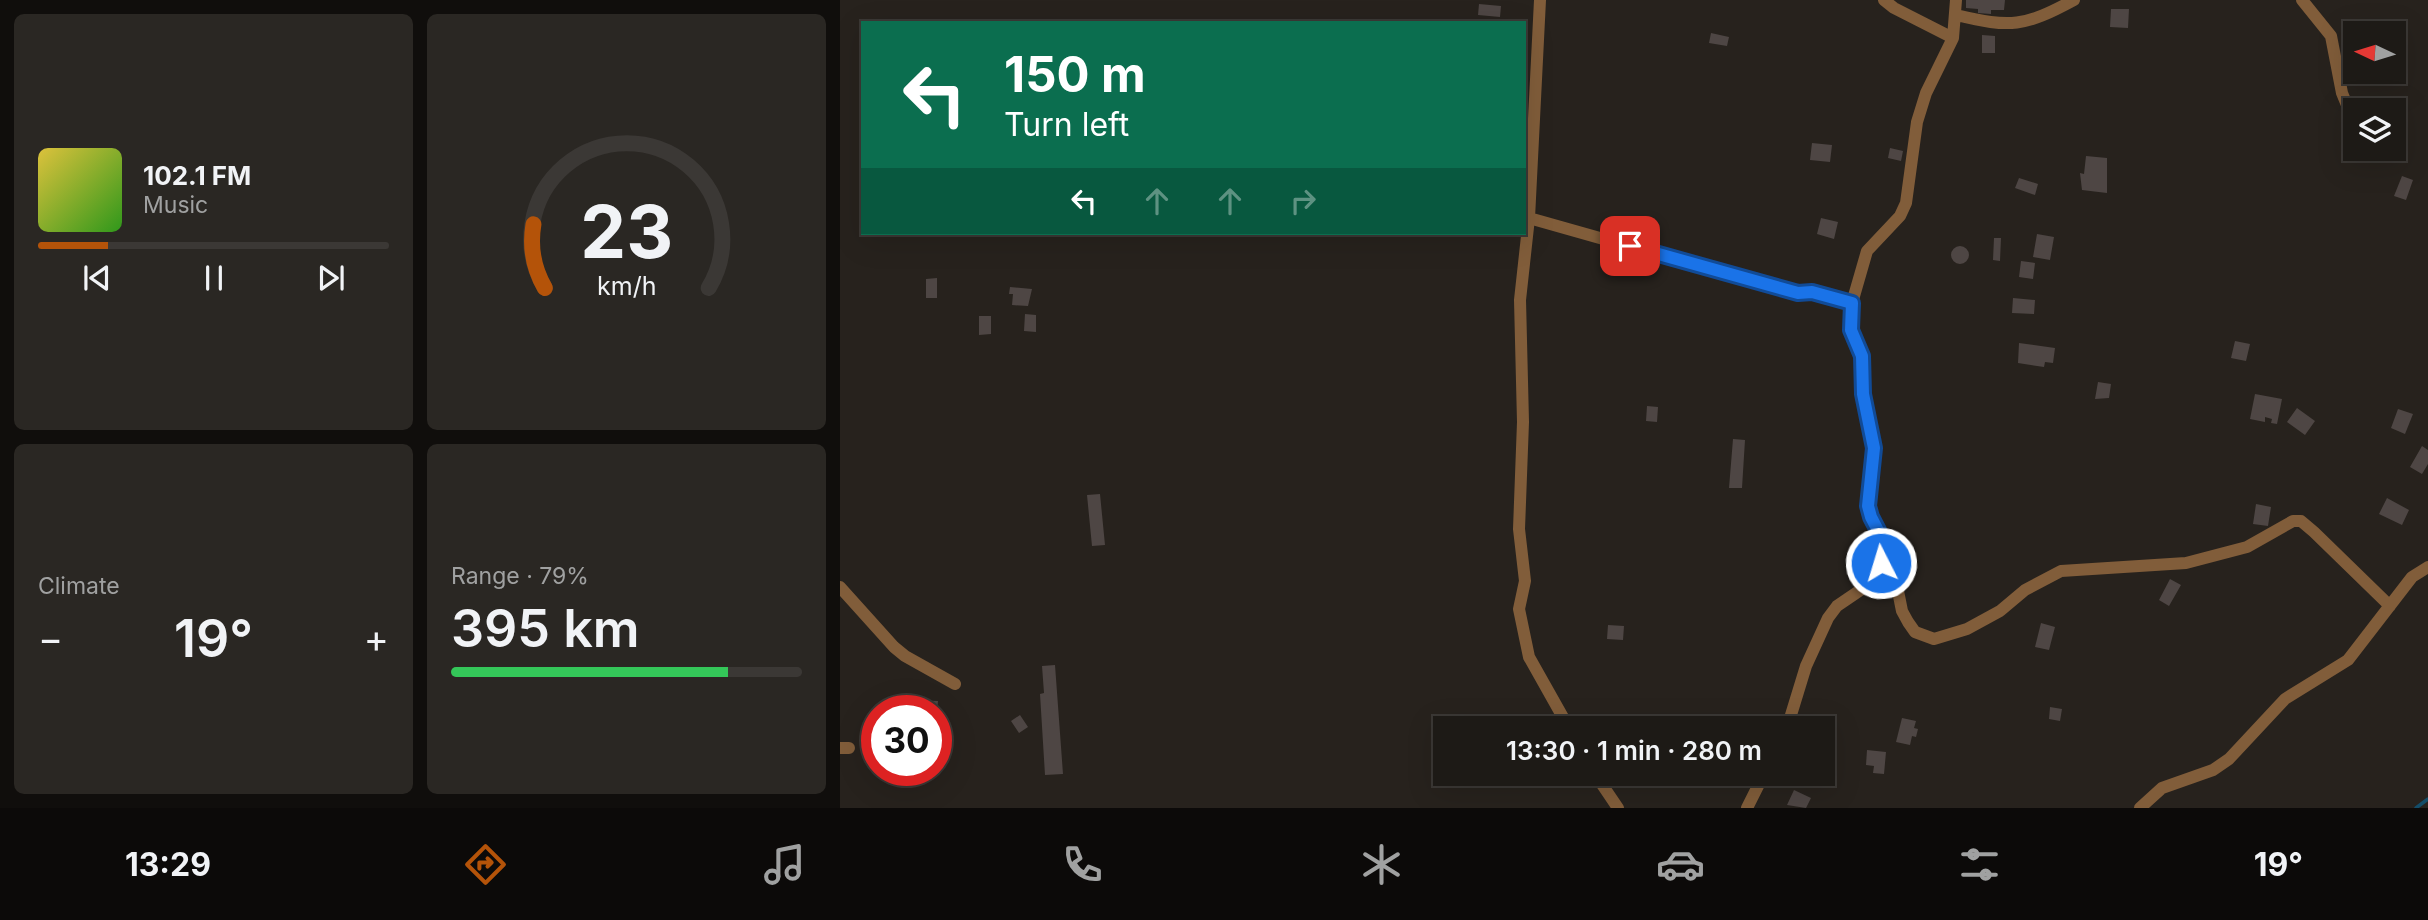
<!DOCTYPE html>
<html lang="en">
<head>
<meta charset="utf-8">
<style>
	:root { --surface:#1d1a16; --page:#2a2723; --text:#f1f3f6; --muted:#a0a1a1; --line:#3b3835; --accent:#b45309 }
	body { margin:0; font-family:Inter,sans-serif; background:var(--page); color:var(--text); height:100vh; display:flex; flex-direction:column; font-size:26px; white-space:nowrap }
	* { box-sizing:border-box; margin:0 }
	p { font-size:23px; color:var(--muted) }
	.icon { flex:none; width:38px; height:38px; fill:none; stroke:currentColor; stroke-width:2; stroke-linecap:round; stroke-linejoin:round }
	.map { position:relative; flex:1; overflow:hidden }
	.details { display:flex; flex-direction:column; gap:14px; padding:14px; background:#100e0c; width:840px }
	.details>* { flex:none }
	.guide { position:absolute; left:21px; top:21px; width:665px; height:214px; border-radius:0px; box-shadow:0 7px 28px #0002,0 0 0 2px var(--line); background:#0b6e4f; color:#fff; overflow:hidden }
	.needle { width:46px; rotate:274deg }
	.fabs { position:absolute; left:1503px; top:21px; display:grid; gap:14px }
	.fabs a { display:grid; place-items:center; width:63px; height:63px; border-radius:0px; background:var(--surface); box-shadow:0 7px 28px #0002,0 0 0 2px var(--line); font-size:35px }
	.speed { position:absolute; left:21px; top:695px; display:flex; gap:14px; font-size:35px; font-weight:700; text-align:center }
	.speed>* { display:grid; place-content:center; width:91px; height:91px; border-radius:50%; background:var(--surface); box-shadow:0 7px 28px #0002,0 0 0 2px var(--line); line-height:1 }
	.speed .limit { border:10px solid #d22; background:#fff; color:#111 }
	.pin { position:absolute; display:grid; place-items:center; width:60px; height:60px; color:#fff; margin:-30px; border-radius:14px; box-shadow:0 4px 10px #0006 }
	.me { position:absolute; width:77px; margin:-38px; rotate:355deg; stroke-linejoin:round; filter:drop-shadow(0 0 5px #0008) }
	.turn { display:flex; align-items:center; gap:24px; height:147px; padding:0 28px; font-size:32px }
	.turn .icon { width:91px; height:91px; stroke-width:2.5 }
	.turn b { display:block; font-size:49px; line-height:60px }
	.lanes { display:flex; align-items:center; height:66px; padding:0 28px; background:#0003; justify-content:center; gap:35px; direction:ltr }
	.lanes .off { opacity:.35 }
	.big { font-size:52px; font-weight:600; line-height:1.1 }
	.details .widget { flex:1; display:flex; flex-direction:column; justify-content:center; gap:10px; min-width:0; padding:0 24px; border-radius:10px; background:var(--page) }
	.details .dial { align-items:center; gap:0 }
	.dial svg { height:182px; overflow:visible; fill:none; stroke:var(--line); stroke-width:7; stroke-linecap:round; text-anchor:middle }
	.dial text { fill:var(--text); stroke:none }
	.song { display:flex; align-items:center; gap:21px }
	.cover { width:84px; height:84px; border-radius:10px; background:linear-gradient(135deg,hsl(50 70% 55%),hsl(110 70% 35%)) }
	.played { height:7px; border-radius:4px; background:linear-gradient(90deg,var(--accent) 20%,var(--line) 20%) }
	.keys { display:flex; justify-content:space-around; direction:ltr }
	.heat { display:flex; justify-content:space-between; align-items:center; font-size:38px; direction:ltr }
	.charge { height:10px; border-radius:5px; background:linear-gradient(90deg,#34c759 79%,var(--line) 0) }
	.details .tiles { flex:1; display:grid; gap:14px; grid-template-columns:repeat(2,1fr) }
	.trip { position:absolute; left:593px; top:716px; width:402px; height:70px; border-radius:0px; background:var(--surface); box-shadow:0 7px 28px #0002,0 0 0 2px var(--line); font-weight:600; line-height:70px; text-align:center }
	.tab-bar { display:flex; height:112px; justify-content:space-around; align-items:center; background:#0c0a09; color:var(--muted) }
	.tab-bar .icon { width:49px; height:49px }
	.tab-bar .current { color:var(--accent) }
	.tab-bar b { font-size:32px; color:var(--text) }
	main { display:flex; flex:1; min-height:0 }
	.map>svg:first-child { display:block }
</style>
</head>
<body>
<main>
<section class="details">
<div class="tiles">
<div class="widget">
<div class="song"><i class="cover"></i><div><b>102.1 FM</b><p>Music</p></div></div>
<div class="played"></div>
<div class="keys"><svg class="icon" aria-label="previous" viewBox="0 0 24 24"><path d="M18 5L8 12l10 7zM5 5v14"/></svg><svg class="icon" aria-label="pause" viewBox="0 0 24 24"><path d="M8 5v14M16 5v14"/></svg><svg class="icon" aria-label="next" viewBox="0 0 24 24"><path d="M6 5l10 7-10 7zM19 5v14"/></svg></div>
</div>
<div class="widget dial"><svg viewBox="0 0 100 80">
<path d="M14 69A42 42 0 1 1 86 69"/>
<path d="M14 69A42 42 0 0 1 9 41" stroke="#b45309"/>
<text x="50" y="56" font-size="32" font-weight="700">23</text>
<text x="50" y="72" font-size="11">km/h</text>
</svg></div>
<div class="widget"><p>Climate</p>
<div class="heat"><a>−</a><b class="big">19°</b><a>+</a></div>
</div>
<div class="widget"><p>Range · 79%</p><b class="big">395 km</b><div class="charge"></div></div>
</div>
</section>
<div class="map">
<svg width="1588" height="808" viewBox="0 0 1588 808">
	<rect width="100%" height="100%" fill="#27221d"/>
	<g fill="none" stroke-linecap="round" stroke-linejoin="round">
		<path stroke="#134d69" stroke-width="3.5" d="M1576,808L1588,799"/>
	</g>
	<path fill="#4e4644" d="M1126,0H1165L1164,10H1151V14L1138,13V9L1126,8Z
		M639,4L661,6L660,17L638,15Z
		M1271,9H1289L1288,28L1270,27Z
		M871,33L889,37L887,46L869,43Z
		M1142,35L1155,36V53H1142Z
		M972,143L992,145L990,162L970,160Z
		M1050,148L1063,151L1061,161L1048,158Z
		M1246,156L1267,158V193L1242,190L1240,173L1244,174Z
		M1562,176L1573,180L1566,200L1554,196Z
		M1179,178L1198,184L1195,195L1175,188Z
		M981,218L998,222L994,239L977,234Z
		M1197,234L1214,237L1210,260L1193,257Z
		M1154,238H1161L1160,261L1153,260Z
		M1111 255a9 9 0 1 1 18 0a9 9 0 1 1-18 0Z
		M1181,261L1195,263L1193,279L1179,277Z
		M97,278V298H86V279Z
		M170,287L192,289L188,306L172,305L173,294H169Z
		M1173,298L1195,300L1194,314L1172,313Z
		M185,314L196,315V332L184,331Z
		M139,316H151V334L139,335Z
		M1395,341L1410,344L1406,361L1391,358Z
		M1179,343L1215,348L1213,363L1205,362L1204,367L1178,363Z
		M1258,382L1271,384L1269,398L1255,399Z
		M1415,394L1442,399L1437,424L1431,423L1432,419L1425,417V422L1410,419Z
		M807,406L818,407L817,422L806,421Z
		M1457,408L1475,421L1465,435L1447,422Z
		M1558,409L1573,414L1565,434L1551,428Z
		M893,439L905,440L902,488H889Z
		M1582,446L1588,450V464L1582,474L1570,467Z
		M260,494L265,545L252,546L247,495Z
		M1547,498L1569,510L1562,525L1539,514Z
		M1416,504L1431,507L1428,526L1413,524Z
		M1330,579L1341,585L1329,606L1319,600Z
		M1201,623L1215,627L1209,650L1195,647Z
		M768,625L784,626L783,640L767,639Z
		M215,665L223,774L205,775L200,694L204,693L202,666Z
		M71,700L98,701L97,710H70Z
		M1210,707L1222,709L1220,721L1209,719Z
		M180,715L188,727L179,733L171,721Z
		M1062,718L1076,721L1074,728L1078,729L1076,737L1072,736L1070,745L1056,742Z
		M1027,750L1046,752L1044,774L1033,773L1034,766L1026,765Z
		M954,790L971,798L966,808L947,805Z"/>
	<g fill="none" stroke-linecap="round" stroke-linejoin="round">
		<path stroke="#815d3a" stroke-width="12" d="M700,0L689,218L680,300L683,422L679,529L685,581L679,609L689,657L729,728
			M1044,0L1054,8L1113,38
			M1462,0L1491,36L1502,93L1516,127
			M1116,15C1171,28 1184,27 1234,0
			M689,218L958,294L972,291L1012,303
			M1045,555L1055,576L1062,611L1068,622L1075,632L1094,639L1127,629L1160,611L1185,590L1221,571L1346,563L1407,547L1453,521H1461L1474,532L1550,606
			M0,587L54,647L65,656L115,684
			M947,728L966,666L988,618L997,606L1022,589L1037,573L1045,555L1043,540L1031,517L1028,506L1034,448L1023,394L1022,356L1011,330L1012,303L1027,251L1060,216L1066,203L1077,122L1086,93L1113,38L1116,0
			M0,748H9
			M755,774L778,808
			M907,808L924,774
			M1300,808L1322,788L1373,770L1389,759L1445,699L1508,660L1572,577L1588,567"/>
	</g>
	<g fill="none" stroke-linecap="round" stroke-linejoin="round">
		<g stroke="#114b97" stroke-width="18">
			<path id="route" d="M790,246L958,293L972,292L1012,303L1011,330L1022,356L1023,394L1034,448L1028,506L1031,517L1043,540L1045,555L1041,563"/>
		</g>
		<use href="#route" stroke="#1a73e8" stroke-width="12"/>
	</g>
</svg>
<div class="fabs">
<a><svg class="needle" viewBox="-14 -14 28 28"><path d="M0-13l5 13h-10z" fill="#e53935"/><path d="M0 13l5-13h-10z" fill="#a0a1a1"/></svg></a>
<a><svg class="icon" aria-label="layers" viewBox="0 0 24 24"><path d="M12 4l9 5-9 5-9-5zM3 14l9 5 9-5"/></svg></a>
</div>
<div class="speed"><div class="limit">30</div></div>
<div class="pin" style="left:790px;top:246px;background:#d93025"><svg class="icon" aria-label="arrive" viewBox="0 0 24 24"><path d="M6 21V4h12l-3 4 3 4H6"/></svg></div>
<svg class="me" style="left:1041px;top:563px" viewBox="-20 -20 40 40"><circle r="17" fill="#1a73e8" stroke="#fff" stroke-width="3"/><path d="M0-11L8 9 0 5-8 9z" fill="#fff"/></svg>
<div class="trip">13:30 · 1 min · 280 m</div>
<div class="guide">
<div class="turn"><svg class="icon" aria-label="left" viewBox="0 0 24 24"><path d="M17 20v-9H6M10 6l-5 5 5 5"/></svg><div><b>150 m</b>Turn left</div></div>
<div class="lanes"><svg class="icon" aria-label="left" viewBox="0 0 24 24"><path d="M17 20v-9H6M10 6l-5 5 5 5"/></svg><svg class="icon off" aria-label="ahead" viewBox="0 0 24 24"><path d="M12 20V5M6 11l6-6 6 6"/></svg><svg class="icon off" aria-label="ahead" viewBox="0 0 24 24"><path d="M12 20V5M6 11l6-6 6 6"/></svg><svg class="icon off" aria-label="right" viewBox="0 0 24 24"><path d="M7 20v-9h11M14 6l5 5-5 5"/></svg></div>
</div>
</div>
</main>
<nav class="tab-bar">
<b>13:29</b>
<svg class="icon current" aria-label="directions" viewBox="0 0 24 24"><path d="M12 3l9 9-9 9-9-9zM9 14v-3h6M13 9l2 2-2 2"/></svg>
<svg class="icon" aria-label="music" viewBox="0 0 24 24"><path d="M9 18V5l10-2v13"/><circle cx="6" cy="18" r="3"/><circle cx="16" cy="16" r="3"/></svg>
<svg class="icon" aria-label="phone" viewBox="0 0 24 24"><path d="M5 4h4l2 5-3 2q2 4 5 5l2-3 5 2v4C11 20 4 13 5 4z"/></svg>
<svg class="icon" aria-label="climate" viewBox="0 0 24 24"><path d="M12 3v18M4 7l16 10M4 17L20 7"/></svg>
<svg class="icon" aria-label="car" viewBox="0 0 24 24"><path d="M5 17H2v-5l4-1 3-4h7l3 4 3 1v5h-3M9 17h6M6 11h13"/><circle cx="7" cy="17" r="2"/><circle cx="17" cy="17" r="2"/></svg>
<svg class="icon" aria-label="filters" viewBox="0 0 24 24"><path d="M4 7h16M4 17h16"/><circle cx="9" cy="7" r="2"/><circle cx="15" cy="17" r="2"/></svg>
<b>19°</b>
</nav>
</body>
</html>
